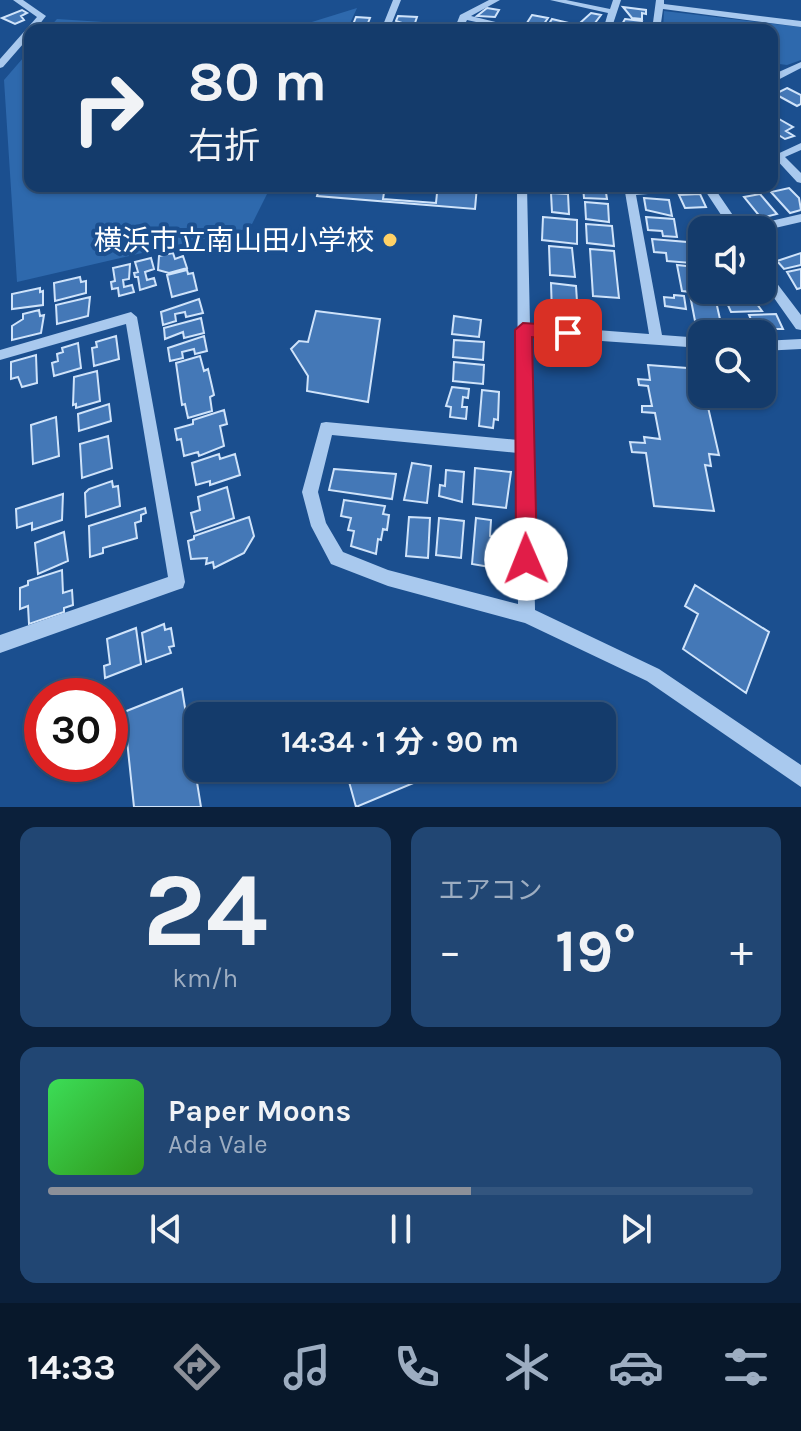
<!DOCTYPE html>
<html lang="ja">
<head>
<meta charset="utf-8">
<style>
	:root { --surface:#143b6b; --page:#214673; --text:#f1f3f6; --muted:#9dadc1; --line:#33557e; --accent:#8c9099 }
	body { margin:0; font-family:Karla,"Noto Sans JP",sans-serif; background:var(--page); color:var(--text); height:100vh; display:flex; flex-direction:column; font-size:30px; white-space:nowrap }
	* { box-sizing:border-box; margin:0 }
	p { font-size:26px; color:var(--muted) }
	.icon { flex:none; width:44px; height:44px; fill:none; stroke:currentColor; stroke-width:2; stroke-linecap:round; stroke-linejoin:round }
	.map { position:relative; height:807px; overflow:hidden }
	.drawer { display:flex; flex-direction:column; gap:20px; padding:20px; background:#0b203b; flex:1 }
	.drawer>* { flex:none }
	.hud { position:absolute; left:24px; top:24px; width:754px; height:168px; border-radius:16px; box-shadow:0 2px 6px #0004,0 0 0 2px var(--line); background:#143b6b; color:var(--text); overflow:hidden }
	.controls { position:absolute; left:688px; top:216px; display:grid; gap:16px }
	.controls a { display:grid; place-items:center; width:88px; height:88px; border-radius:16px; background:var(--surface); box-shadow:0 2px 6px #0004,0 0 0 2px var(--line); font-size:40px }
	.speed { position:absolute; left:24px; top:678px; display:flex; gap:16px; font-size:40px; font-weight:700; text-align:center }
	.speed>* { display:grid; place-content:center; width:104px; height:104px; border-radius:50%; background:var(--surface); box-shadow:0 2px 6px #0004,0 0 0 2px var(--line); line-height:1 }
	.speed .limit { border:12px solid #d22; background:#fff; color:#111 }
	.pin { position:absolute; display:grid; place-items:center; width:68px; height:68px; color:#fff; margin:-34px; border-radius:16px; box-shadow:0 4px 12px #0006 }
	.me { position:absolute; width:88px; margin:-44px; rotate:359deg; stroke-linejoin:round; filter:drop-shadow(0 0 6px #0008) }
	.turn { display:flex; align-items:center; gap:28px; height:168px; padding:0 32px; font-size:36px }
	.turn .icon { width:104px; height:104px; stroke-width:2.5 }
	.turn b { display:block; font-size:56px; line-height:68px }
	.big { font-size:60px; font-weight:700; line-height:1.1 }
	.drawer .tile { flex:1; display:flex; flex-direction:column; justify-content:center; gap:12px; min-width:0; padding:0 28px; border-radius:16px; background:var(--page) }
	.drawer .dial { align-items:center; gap:0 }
	.dial b { font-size:104px; line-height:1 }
	.song { display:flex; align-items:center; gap:24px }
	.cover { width:96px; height:96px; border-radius:12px; background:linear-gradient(135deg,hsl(130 70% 55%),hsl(110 70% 35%)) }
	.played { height:8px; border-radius:4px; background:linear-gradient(90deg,var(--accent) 60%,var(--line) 60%) }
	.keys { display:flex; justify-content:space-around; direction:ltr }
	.heat { display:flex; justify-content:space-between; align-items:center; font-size:44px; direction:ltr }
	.drawer .tiles { flex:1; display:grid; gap:20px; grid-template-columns:1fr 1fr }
	.tile:last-child { grid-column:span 2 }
	.trip { position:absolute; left:184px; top:702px; width:432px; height:80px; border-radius:16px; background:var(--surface); box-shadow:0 2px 6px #0004,0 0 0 2px var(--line); font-weight:700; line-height:80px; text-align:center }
	.tabs { display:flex; height:128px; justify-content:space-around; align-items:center; background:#08182b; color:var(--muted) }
	.tabs .icon { width:56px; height:56px }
	.tabs .on { color:var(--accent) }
	.tabs b { font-size:36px; color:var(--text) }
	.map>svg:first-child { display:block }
</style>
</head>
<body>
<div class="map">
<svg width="801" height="807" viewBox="0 0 801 807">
	<rect width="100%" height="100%" fill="#1b4f8f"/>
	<path fill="#2e69ad" d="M357,8L347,30H286Z
		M664,11L801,27V60L787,65L772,63V30H663Z
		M57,19L226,30H47Z
		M30,50V186H271L250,228L17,282L4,80Z"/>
	<path fill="#4478b7" stroke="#cfe3fa" stroke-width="2" d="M623,7L646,10V14L642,13V19L632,18Z
		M487,8L499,10L495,17L477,16Z
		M22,10L27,13L21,16L24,20L15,24L2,18Z
		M591,13L601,15L595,23H598L596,27L580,23Z
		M532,15L548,18L541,28L525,26Z
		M398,16L417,17L413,29L404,28L405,24L396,21Z
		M356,17L370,18L366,28L352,27Z
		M552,19L569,23L563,29L552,30L547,27Z
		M625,19L642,21L641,24H638L637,30L626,29L621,26Z
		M787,88L801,95V104L797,106L775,94Z
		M772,115L793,127L786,131L794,136L785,139L772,131Z
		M320,186H385L383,199L436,203L437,193H442L443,186H477L475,209L317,196Z
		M583,186H605L607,199L584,198Z
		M789,188L799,198L801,210L790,213L771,192Z
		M551,193L568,194L569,214L552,212Z
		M700,194L706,207L685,208L679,195Z
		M760,194L777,214L761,218L744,197Z
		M644,198L669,200L672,216L646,210Z
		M585,202L608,204L609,222L586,219Z
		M543,217L577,220V244L542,240Z
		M646,217L674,219L677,237L663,236L662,231L648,230Z
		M586,224L612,226L614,246L587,243Z
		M715,226L717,230H702L701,246L692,228Z
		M652,239L687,242L691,263L667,261L666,253L654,252Z
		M549,246L572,248L575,277L550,275Z
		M590,249L614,251L619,298L593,296Z
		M173,253L175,259L183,256L187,268L169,273L158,270L159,256Z
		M801,253V265L784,269L777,261Z
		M151,258L154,269L145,272L147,280L154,278L156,285L140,290L138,277H135L134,273L138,272L135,262Z
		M130,264L129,279L123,280L124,287L132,285L134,292L119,296L118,288L112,289L111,282L115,281L113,268Z
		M677,265L696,267L701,293L682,291Z
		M801,269V288L797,289L787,272Z
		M187,270L188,274L193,273L197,290L172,297L167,275Z
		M80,277L81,282L86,281V293L55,301L54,283Z
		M551,283L576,286L578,317L552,314Z
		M40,288V292L43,291V305L12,309V294Z
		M749,293L762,311L731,312L723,294Z
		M674,295L684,296L686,309L665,306L664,297L674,298Z
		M690,295L715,297L722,328L696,326Z
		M90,297L88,316L57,324L56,305Z
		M199,299L203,313L186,317L185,312L175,314L176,321L163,325L161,312Z
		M39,310L40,316L44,315L41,333L12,340V326L23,319V314Z
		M316,311L380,319L368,402L307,391L308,376L291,349L299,341L308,342Z
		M776,314L783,329H755L749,315Z
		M454,316L481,320L479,337L452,334Z
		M201,318L204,333L184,338L183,332L165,339L164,328Z
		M116,336L119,359L94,366L92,348L97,347L96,342Z
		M204,336L207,351L195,354L194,349L182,352L183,358L170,361L168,348Z
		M454,340L484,342L483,360L453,357Z
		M78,343L81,368L54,376L52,363L58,361L57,354L63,352L62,348Z
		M36,355L37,383L22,387L18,377L11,379V362Z
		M200,356L204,371L208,369L214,395L210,397L212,411L188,418L185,404L182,405L176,363Z
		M454,362L484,365L483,384L453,381Z
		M648,365L700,369L702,394H705L719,455L709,454L711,466L705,465L714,511L654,506L646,453L632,452L630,442L645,443L644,437L660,439L655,413L642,412V406H652L648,386L639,385L638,379L650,380Z
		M97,371L100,401L76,408V404L73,405L74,377Z
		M452,387L469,389L468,398L463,397L462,407H467L466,419L450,417L451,407L446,406Z
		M482,390L499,392L498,420L494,419L493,428L479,426Z
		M109,404L111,421L79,431L78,414Z
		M224,410L227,424L220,426L224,446L199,456L198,452L184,456L181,439L177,440L175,429L193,424V420Z
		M56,417L59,456L33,464L31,425Z
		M108,436L112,468L82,478L80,444Z
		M219,454L220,459L235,454L240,475L210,485V481L196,485L192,463Z
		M412,463L431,466L427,503L404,500Z
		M475,468L511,472L506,508L473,504Z
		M334,469L396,474L392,499L329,490Z
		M446,470L464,472L462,502L439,496L440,485L445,486Z
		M112,481L113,487L118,486L120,506L86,517L85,493L89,489Z
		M227,487L234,518L195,532L191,513L200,510L198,497Z
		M63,494L62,520L32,530V523L17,528L16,509Z
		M344,500L385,506L383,514L389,515L387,530L383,529L381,540L378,539L376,554L351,546L354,531L348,530L351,518L341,516Z
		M145,508L146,513L141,515V521L135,523L137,538L103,548V553L90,557L89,526Z
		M249,517L254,536L244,553L214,568L213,562L206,564L207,558L191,559L188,541L194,539V536Z
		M409,517L430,518L428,558L406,556Z
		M439,518L464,521L461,558L436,555Z
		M476,518L491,520L490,536L502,538L501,556L491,555L490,567L472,564Z
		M64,532L68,561L38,574L35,543Z
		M62,570L63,593L72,590L73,605L64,608V612L29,624L28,606L20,609V588L28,585V581Z
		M695,585L769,632L746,693L683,649L698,614L685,606Z
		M164,624L165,630L171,628L174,646L169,647L171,653L146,662L142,633Z
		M136,628L141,664L105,678L104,666L110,664L107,639Z
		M182,689L201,807H134L124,712Z
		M337,768H411L416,782L356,807L348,778L341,781Z"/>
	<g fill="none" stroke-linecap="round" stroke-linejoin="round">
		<path fill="#a9c9ee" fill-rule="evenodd" d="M13,0H23L46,16L35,30H30V36L3,67L0,68V59L37,17Z
			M393,0H401L389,30H381Z
			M489,0H500L471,16L528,30H512L467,20L462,30H454L460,15Z
			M550,0H566L610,9L613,0H621L611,30H603L608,13Z
			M656,0H664V4L801,21V27L663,9L660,30H652Z
			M801,62V68L772,83V75Z
			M801,143V150L785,157L801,173V183L797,182L773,156Z
			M517,186H527L530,325L649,334L625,192C639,182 682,186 701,186L696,190L636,195L662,335L702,338V348L530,336L535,610L659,669L801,765V787L647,681L525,623L388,586L331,564L311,526L302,492L321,423L326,422L518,440ZM332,435L518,453V604L388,570L343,552L326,523L318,492Z
			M702,186H713L743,230H731Z
			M801,214V222L762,231L743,230L749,226Z
			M762,267L766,269L801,315V330L796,329L762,281Z
			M131,312L137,317L185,582L183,588L177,590L0,653V635L168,577L126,324L0,360V350Z
			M801,339V349L762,351V341Z"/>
	</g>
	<path fill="#e11d48" stroke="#92132f" stroke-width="2" d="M523,323L568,326L576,333L568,340L532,337L537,559L534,566L526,570L519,566L516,559L515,330Z"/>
	<circle fill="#ffd166" stroke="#1b4f8f" stroke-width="3" cx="390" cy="240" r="8"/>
	<g text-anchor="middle" stroke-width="8" stroke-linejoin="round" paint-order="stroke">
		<g font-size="28" fill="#fff" stroke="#1b4f8f" text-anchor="end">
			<text x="374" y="250">横浜市立南山田小学校</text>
		</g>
	</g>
</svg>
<div class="controls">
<a><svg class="icon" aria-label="sound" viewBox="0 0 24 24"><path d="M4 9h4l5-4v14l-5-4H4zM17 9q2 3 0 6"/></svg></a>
<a><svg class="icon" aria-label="search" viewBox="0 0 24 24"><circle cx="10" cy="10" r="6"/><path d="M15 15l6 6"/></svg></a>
</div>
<div class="speed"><div class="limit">30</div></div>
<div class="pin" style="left:568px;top:333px;background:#d93025"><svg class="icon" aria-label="arrive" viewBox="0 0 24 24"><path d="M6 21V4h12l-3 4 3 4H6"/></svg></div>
<svg class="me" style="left:526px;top:559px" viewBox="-20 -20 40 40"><circle r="19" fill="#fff"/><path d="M0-13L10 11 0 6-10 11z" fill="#e11d48"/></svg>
<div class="trip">14:34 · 1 分 · 90 m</div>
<div class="hud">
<div class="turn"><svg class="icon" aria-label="right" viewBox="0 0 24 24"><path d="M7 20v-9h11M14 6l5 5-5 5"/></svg><div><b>80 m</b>右折</div></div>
</div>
</div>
<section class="drawer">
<div class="tiles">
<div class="tile dial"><b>24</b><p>km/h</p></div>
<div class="tile"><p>エアコン</p>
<div class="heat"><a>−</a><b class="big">19°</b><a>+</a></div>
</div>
<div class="tile">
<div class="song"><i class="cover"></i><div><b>Paper Moons</b><p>Ada Vale</p></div></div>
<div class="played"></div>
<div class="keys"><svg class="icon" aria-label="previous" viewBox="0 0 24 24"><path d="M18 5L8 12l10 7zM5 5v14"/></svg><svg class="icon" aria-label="pause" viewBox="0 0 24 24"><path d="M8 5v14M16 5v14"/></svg><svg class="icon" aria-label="next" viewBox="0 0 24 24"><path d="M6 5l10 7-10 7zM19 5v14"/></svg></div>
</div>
</div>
</section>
<nav class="tabs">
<b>14:33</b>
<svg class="icon on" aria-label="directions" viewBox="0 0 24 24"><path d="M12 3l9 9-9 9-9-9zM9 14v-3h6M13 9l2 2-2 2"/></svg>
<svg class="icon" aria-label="music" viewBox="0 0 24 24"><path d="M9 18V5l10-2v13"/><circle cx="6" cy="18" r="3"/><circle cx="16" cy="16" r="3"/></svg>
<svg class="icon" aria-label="phone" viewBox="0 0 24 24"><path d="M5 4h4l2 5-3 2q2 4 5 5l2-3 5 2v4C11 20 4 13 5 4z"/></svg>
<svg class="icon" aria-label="climate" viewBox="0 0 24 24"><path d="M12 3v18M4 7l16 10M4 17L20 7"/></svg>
<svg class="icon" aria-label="car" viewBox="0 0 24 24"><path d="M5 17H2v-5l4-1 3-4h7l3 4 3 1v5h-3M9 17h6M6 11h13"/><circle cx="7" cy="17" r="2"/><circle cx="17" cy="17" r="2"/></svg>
<svg class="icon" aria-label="filters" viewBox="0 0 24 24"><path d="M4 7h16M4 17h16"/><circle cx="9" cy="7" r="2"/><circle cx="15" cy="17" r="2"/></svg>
</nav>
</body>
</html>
